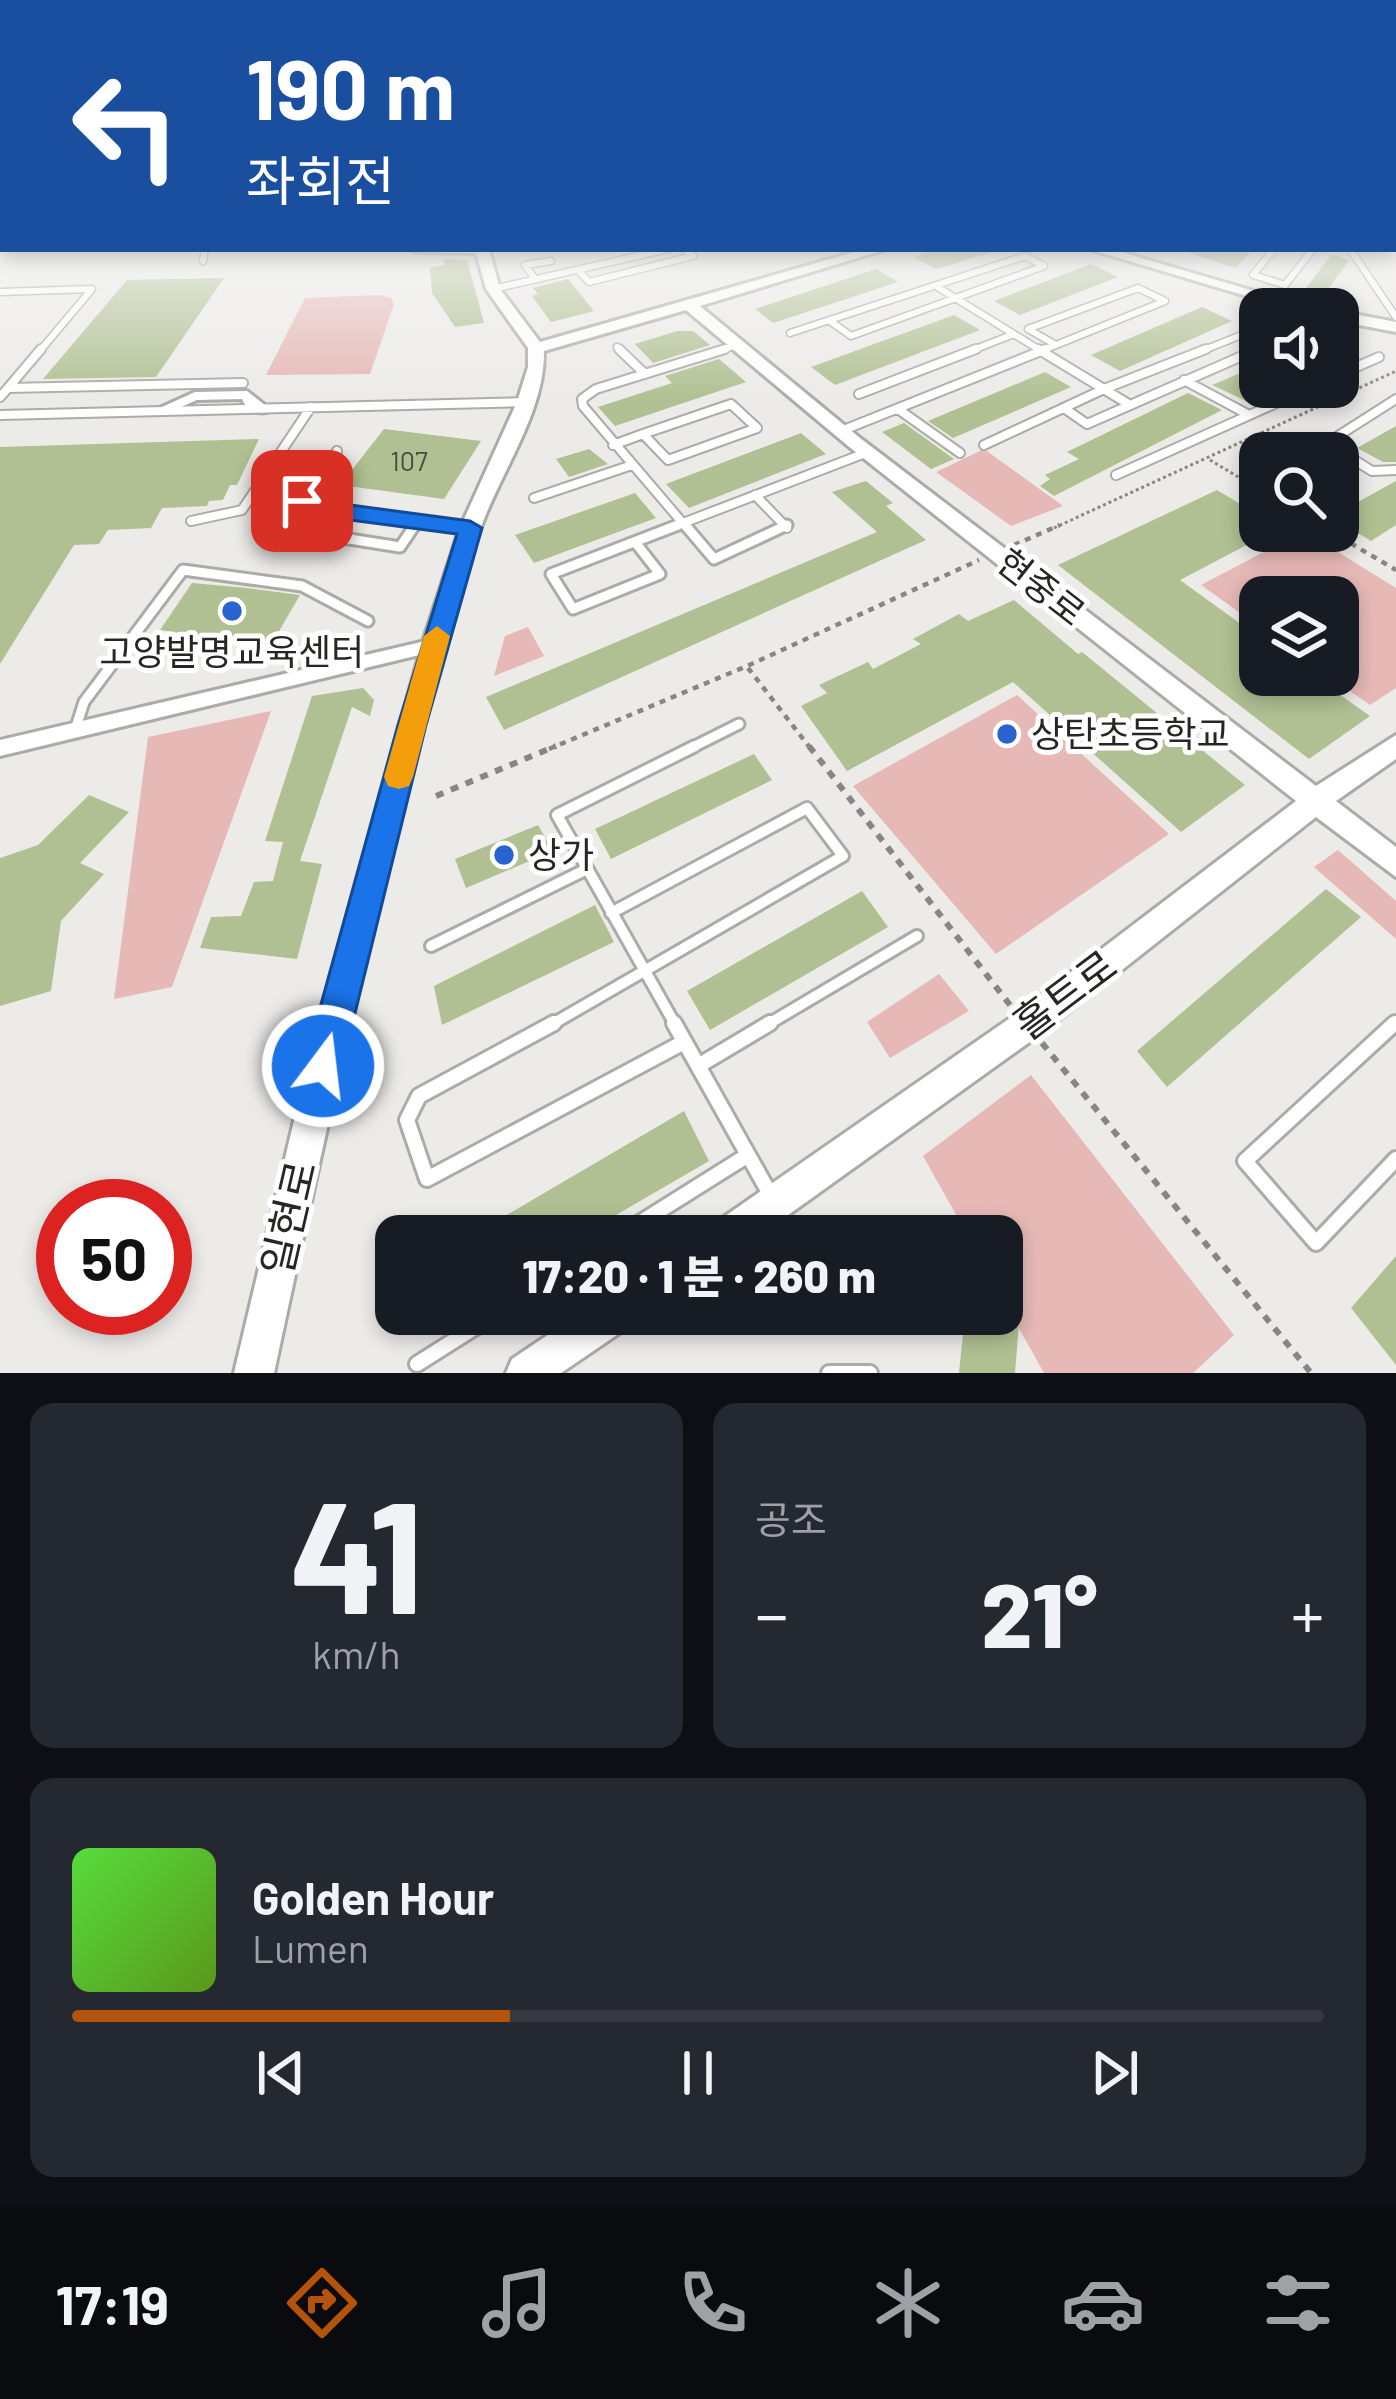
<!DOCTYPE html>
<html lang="ko">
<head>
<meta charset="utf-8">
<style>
	:root { --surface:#171b24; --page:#242831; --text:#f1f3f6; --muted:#9ea1a6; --line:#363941; --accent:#b45309 }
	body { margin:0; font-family:Barlow,"Noto Sans KR",sans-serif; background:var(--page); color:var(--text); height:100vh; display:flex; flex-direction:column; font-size:45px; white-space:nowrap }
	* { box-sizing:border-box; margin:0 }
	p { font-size:39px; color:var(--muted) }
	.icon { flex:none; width:66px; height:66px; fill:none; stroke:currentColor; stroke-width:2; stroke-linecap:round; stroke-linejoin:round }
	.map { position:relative; height:1373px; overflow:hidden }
	.details { display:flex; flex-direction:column; gap:30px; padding:30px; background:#0d0f14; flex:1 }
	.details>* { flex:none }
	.top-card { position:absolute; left:0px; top:0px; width:1398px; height:252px; box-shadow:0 6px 18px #0003; background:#1a4fa0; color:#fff; overflow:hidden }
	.controls { position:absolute; left:1239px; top:288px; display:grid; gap:24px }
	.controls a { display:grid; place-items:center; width:120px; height:120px; border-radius:24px; background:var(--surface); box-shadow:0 6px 18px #0003; font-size:60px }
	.speed { position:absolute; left:36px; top:1179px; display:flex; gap:24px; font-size:60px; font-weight:700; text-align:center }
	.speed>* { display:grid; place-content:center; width:156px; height:156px; border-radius:50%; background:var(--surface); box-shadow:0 6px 18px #0003; line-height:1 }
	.speed .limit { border:18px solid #d22; background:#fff; color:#111 }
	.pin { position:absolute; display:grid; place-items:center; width:102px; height:102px; color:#fff; margin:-51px; border-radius:24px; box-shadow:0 6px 18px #0006 }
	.me { position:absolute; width:132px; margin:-66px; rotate:15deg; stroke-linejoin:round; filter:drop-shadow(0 0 9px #0008) }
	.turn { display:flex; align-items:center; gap:42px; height:252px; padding:0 48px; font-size:54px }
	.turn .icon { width:156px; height:156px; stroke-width:2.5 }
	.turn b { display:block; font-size:84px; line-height:102px }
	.big { font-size:90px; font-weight:800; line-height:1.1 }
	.details .tile { flex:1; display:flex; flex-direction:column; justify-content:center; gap:18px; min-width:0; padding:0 42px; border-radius:24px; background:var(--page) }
	.details .dial { align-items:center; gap:0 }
	.dial b { font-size:156px; line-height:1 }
	.song { display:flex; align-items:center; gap:36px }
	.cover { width:144px; height:144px; border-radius:18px; background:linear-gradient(135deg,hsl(110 70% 55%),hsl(90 70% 35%)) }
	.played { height:12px; border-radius:6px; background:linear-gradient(90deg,var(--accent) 35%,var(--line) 35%) }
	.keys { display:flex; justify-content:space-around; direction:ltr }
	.heat { display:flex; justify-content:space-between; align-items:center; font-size:66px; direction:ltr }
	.details .tiles { flex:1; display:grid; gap:30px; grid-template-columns:1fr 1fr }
	.tile:last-child { grid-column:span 2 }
	.trip { position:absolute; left:375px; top:1215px; width:648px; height:120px; border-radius:24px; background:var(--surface); box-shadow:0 6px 18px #0003; font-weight:800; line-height:120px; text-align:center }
	.menu { display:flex; height:192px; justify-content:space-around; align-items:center; background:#090b0e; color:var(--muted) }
	.menu .icon { width:84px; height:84px }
	.menu .current { color:var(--accent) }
	.menu b { font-size:54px; color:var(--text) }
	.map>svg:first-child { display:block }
</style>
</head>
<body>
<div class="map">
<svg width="1396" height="1373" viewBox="0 0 1396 1373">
	<rect width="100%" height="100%" fill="#ecebe8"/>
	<path fill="#e6b8b6" d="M380,295L391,298L394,304L370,374L266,375L305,298Z
		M984,449L1063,506L1011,526L936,472Z
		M1304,531L1396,588V688L1370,705L1327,675H1338V597H1260V627L1201,585Z
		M528,627L544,656L494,676L505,636Z
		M1017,695L1169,834L996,954L853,786Z
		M271,711L172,987L114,999L148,737Z
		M1338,850L1396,901V939L1314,867Z
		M939,974L969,1011L890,1058L867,1022Z
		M1031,1075L1234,1335L1193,1373H1044L1002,1298V1236H968L923,1156Z"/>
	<path fill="#b0c092" d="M937,249H988L989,253L936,269L913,257Z
		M1190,249H1253L1236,268L1189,253Z
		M1332,254L1349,260L1325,293L1306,288Z
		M443,259L467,260L484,323L455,327L432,293L430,268L445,265Z
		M1091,264L1118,277L1020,315L994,301Z
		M876,269L898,282L773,323L755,309Z
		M224,278L156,377L43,379L127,280Z
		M568,279L594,311L551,322L532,296L538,294L533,288Z
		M1202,307L1232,321L1120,371L1091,355Z
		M954,315L980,330L835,385L811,367Z
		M677,331H693L710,345L653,363L635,344Z
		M719,359L746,382L615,426L598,407L672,383L665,376Z
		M1260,365V396L1248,402L1212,385Z
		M1045,372L1071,387L953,438L928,421Z
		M1188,393L1222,410L1054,496L1040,486L1050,479L1045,475L1079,459L1067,452Z
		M904,423L954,459L931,469L882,432Z
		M1396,426V462H1383L1357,448Z
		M384,429L481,441L444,499L340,485Z
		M801,433L826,454L689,508L666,484Z
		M259,439L237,485H230L223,500L209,501L207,506L162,508L151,528L108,530L99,544L74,545L0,664V447Z
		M589,449L608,464L569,477L556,459Z
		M866,481L893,503L886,506L926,540L504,730L486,697L877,532L832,492Z
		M1396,481V525L1371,541L1338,521V513Z
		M1217,490L1260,516V538L1180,580L1260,638V675H1312L1370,716L1309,759L1058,565Z
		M635,493L656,518L534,563L515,535Z
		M192,583L247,588L300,595L271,645L160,630Z
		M1014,600L1078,654L1082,652L1245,785L1181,832L1013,682L847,771L801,706L827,693L819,685L868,662L873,669L921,644L913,639L959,614L968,621Z
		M363,688L374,700L370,716L352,707L300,861L322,864L297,959L200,948L211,917L241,916L254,882L273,881L283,842L265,841L312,696Z
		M754,754L772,780L611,859L595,829Z
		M89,795L129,812L80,863L104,874L61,921L51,991L0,1006V858L38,845Z
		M538,825L553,851L466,888L455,859Z
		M1326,889L1361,917L1167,1087L1137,1051Z
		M862,891L888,927L710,1030L687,991Z
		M595,905L614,942L442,1025L434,986Z
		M684,1111L709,1161L580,1236H471Z
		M1396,1256V1365L1351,1308Z
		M965,1314H999L1019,1323L1015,1373H959Z"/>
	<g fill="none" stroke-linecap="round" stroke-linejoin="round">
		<g stroke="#acaba8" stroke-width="9">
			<path id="lane-far4" d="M1274,249L1253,275L1285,285L1313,249
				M1350,249L1396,317
				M203,261L205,249
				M578,270L589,282L693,256L684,249
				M535,279L525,265L551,261
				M939,288L1043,352
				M1138,288L1165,301L1056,345L1028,329Z
				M493,289L668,249
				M0,292L92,289L39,352
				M790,333L1025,256L1044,266L851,336L830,321
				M617,347L622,352
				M715,352L737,345
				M968,352L1014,334
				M1038,352L1056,345
				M1199,352L1244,334L1260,342
				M1251,352L1260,348"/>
		</g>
		<g stroke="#acaba8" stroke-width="12">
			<path id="lane-far3" d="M619,349L645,374
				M1038,349L1130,405
				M1338,375L1379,357
				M1184,380L1249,415
				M8,388L41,349
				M859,394L976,349
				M0,397L8,388L243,383
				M1396,399L1327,443L1372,471L1396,470
				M731,404L757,428L668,460L643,434Z
				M1064,408L1087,424L1258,349
				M898,409L960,453
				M0,415L526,402
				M841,431L1046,349
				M613,445L643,434
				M984,445L1104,389L1206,349
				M1116,475L1312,387
				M755,495L787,528
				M534,498L632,465
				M305,506L302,501L337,451
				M191,521L242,510L311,407
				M287,528L305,506L469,528
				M413,528L416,523
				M670,528L868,452
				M687,528L583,406L582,399L596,389L725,349"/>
		</g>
		<g stroke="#acaba8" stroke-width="15">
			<path id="lane-far2" d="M289,525L286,529L400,547L415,525
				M446,525L470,528
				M685,525L714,559L787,525
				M635,542L660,574L573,609L551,574L678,525
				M75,730L84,702L183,570L302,586L368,621
				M689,749L739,724"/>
		</g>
		<g stroke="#acaba8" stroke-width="16">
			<path id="lane-far1" d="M431,946L587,869
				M549,1026L843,856L807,808L611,913
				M676,1026L557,815L695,746
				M765,1026L917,936
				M1391,1026L1396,1022"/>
		</g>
		<g stroke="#acaba8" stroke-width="20">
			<path id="lane" d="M554,1023L419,1096L407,1120L427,1179L684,1042
				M674,1023L770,1194
				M1395,1023L1245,1161L1316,1243L1396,1159
				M698,1066L770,1023
				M619,1236L748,1155
				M417,1364L496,1314
				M829,1373H870"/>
		</g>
		<g stroke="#acaba8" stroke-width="6">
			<path id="street" d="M409,249H486L487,250L482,253L414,252Z
				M247,391L266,406V412C256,414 245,408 242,399L197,400L165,414L153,411L195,392Z
				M434,639L440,640L443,645L440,650L0,756V740Z"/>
		</g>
		<g stroke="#acaba8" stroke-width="6">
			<path id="secondary" d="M0,232H3V240H0Z
				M475,249H489L500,289L540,342L865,249H887L700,306L860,438L1316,786L1396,735V759L1336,801L1396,847V877L1316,817L1038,1036L759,1236H710L715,1223L1016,1014L1296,801L848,446L686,310L544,351C545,413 500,472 480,530C467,567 456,606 446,644C379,885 326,1129 274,1373H234L307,1066L422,645L460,528L517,402L528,367V348L486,289Z
				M1089,249H1111L1315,309H1290Z
				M1338,311L1396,322V332L1338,321Z
				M579,1314H632L627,1328L561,1373H506L512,1359Z"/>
		</g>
		<path stroke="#878684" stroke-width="3" stroke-dasharray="3 3" stroke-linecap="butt" d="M1210,460L1260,490
			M1054,528L1396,371"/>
		<path stroke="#878684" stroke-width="4.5" stroke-dasharray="6 6" stroke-linecap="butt" d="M1330,531L1396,570
			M1014,545L1060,525
			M748,668L811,749
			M549,749L747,666L979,560"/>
		<path stroke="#878684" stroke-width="6" stroke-dasharray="8 8" stroke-linecap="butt" d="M809,746L1010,1005
			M436,796L556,746
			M1042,1043L1311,1373"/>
		<use href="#lane-far4" stroke="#fff" stroke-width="6"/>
		<use href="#lane-far3" stroke="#fff" stroke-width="8"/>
		<use href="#lane-far2" stroke="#fff" stroke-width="9"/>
		<use href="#lane-far1" stroke="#fff" stroke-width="10"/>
		<use href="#lane" stroke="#fff" stroke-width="14"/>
		<use href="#street" fill="#fff" fill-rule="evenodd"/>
		<use href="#secondary" fill="#fff" fill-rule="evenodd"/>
	</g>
	<linearGradient id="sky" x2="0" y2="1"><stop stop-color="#8fc3d7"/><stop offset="0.52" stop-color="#f6f6f5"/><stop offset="1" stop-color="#f6f6f5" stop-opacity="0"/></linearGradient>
	<rect width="1396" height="402" fill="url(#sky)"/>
	<path fill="#1a73e8" stroke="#114b97" stroke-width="3" d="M302,494L313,500L470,521L482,528L426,725L342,1066L336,1079L323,1084L310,1079L304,1066L398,725L457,534L305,514L297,511L291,501Z"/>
	<path fill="#f59e0b" d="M437,626L450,636L413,777L409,786L399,789L388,786L384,777L424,636Z"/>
	<g fill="#2963d0" stroke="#fff" stroke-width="4.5">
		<circle cx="232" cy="611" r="12"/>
		<circle cx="1007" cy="734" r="12"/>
		<circle cx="504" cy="855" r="12"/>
	</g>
	<g text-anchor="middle" stroke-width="10" stroke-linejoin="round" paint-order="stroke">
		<g font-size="27" fill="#494c40">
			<text x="409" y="471">107</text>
		</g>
		<g font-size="36" fill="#272625" stroke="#fff">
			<text transform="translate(1041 587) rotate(38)" y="13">현중로</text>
		</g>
		<g font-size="36" fill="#272625" stroke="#fff" text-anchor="start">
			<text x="232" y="665" text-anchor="middle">고양발명교육센터</text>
			<text x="1031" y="747">상탄초등학교</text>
			<text x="528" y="868">상가</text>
		</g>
		<g font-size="42" fill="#272625" stroke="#fff">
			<text transform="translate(1065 995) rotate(-37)" y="15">홀트로</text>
			<text transform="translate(289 1218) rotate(-77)" y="15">일현로</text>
		</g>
	</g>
</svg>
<div class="controls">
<a><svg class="icon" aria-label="sound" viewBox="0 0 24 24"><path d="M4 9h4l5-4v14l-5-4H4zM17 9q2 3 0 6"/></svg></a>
<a><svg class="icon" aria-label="search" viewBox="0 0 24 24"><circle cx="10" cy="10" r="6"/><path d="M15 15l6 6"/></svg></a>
<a><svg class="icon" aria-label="layers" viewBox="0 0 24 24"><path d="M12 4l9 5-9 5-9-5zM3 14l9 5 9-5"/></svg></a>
</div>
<div class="speed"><div class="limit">50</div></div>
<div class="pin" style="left:302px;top:501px;background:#d93025"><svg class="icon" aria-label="arrive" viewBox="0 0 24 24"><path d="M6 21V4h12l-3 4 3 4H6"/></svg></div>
<svg class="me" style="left:323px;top:1066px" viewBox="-20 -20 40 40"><circle r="17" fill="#1a73e8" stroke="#fff" stroke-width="3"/><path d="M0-11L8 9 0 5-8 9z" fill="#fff"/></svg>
<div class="trip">17:20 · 1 분 · 260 m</div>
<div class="top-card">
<div class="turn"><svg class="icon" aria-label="left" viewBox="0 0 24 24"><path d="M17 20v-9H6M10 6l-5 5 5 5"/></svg><div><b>190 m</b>좌회전</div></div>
</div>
</div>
<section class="details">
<div class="tiles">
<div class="tile dial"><b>41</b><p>km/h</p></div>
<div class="tile"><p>공조</p>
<div class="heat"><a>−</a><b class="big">21°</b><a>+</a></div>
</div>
<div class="tile">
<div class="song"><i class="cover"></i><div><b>Golden Hour</b><p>Lumen</p></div></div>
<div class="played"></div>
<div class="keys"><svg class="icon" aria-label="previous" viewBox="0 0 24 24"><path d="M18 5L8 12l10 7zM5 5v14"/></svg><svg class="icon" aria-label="pause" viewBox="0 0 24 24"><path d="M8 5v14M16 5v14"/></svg><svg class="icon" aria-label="next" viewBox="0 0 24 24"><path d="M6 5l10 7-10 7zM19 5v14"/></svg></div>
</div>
</div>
</section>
<nav class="menu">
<b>17:19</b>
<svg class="icon current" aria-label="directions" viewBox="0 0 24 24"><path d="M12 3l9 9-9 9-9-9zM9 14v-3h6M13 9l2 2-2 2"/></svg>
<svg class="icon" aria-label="music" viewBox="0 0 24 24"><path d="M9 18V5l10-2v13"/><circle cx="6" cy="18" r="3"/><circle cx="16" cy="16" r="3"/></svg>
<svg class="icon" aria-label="phone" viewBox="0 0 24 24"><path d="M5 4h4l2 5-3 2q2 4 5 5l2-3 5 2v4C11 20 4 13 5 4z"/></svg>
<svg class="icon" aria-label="climate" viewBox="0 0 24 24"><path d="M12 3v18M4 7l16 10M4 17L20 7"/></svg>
<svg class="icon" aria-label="car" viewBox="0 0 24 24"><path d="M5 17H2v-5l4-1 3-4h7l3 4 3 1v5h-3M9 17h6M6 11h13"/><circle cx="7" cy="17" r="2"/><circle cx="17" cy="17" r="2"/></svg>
<svg class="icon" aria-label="filters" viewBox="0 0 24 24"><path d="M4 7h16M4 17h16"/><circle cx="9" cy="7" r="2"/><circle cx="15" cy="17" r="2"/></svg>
</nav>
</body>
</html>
